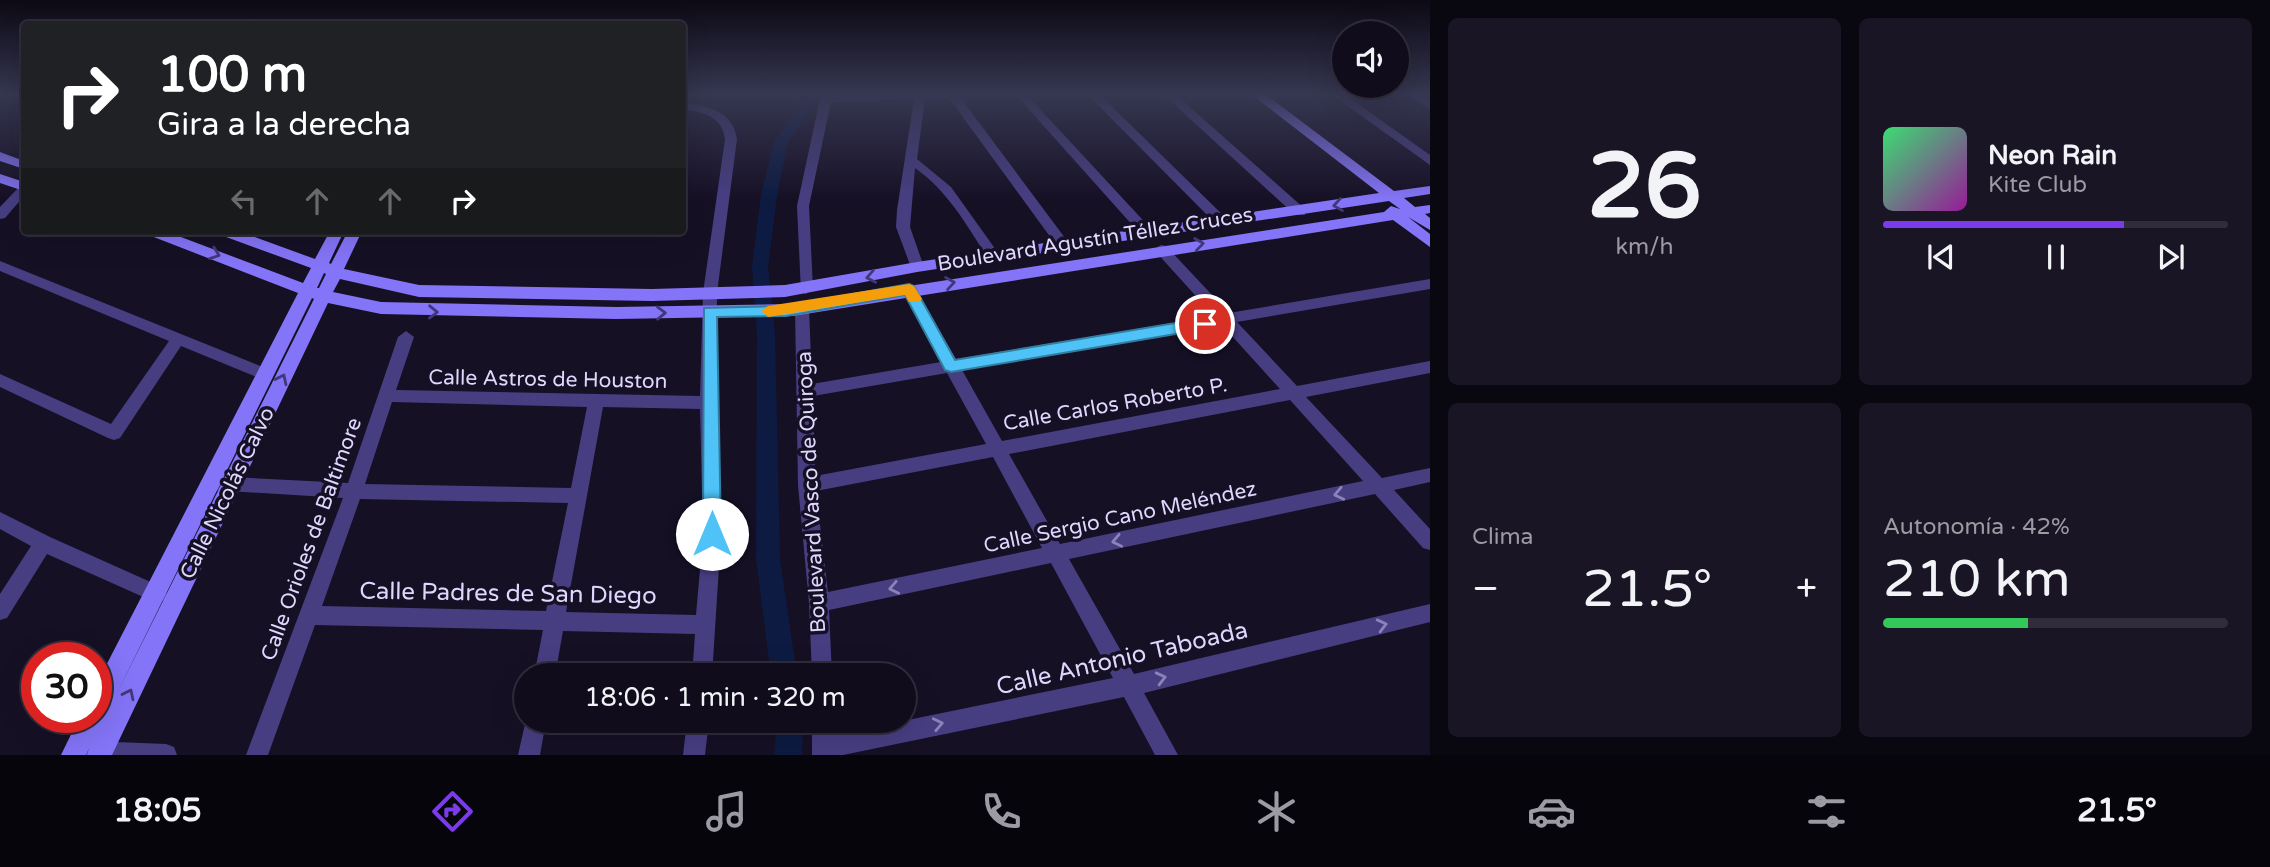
<!DOCTYPE html>
<html lang="es">
<head>
<meta charset="utf-8">
<style>
	:root { --surface:#100c1c; --page:#191525; --text:#f1f3f6; --muted:#9c9ba3; --line:#302c3b; --accent:#7c3aed }
	body { margin:0; font-family:"Varela Round",sans-serif; background:var(--page); color:var(--text); height:100vh; display:flex; flex-direction:column; font-size:26px; white-space:nowrap }
	* { box-sizing:border-box; margin:0 }
	p { font-size:23px; color:var(--muted) }
	.icon { flex:none; width:38px; height:38px; fill:none; stroke:currentColor; stroke-width:2; stroke-linecap:round; stroke-linejoin:round }
	.map { position:relative; flex:1; overflow:hidden }
	.details { display:flex; flex-direction:column; gap:18px; padding:18px; background:#09070f; width:840px }
	.details>* { flex:none }
	.top-card { position:absolute; left:21px; top:21px; width:665px; height:214px; border-radius:7px; box-shadow:0 7px 28px #0002,0 0 0 2px var(--line); background:#202124; color:#fff; overflow:hidden }
	.fabs { position:absolute; left:1332px; top:21px; display:grid; gap:14px }
	.fabs a { display:grid; place-items:center; width:77px; height:77px; border-radius:50%; background:var(--surface); box-shadow:0 7px 28px #0002,0 0 0 2px var(--line); font-size:35px }
	.speed { position:absolute; left:21px; top:642px; display:flex; gap:14px; font-size:35px; font-weight:700; text-align:center }
	.speed>* { display:grid; place-content:center; width:91px; height:91px; border-radius:50%; background:var(--surface); box-shadow:0 7px 28px #0002,0 0 0 2px var(--line); line-height:1 }
	.speed .limit { border:10px solid #d22; background:#fff; color:#111 }
	.pin { position:absolute; display:grid; place-items:center; width:60px; height:60px; color:#fff; margin:-30px; border:4px solid #fff; border-radius:50%; box-shadow:0 2px 7px #0007 }
	.me { position:absolute; width:77px; margin:-38px; rotate:0deg; stroke-linejoin:round; filter:drop-shadow(0 0 5px #0008) }
	.turn { display:flex; align-items:center; gap:24px; height:147px; padding:0 21px; font-size:32px }
	.turn .icon { width:91px; height:91px; stroke-width:2.5 }
	.turn b { display:block; font-size:49px; line-height:60px }
	.lanes { display:flex; align-items:center; height:66px; padding:0 21px; background:#0003; justify-content:center; gap:35px; direction:ltr }
	.lanes .off { opacity:.35 }
	.big { font-size:52px; font-weight:600; line-height:1.1 }
	.details .card { flex:1; display:flex; flex-direction:column; justify-content:center; gap:10px; min-width:0; padding:0 24px; border-radius:10px; background:var(--page) }
	.details .dial { align-items:center; gap:0 }
	.dial b { font-size:91px; line-height:1 }
	.song { display:flex; align-items:center; gap:21px }
	.cover { width:84px; height:84px; border-radius:10px; background:linear-gradient(135deg,hsl(140 70% 55%),hsl(300 70% 35%)) }
	.played { height:7px; border-radius:4px; background:linear-gradient(90deg,var(--accent) 70%,var(--line) 70%) }
	.keys { display:flex; justify-content:space-around; direction:ltr }
	.heat { display:flex; justify-content:space-between; align-items:center; font-size:38px; direction:ltr }
	.charge { height:10px; border-radius:5px; background:linear-gradient(90deg,#34c759 42%,var(--line) 0) }
	.details .tiles { flex:1; display:grid; gap:18px; grid-template-columns:repeat(2,1fr) }
	.trip { position:absolute; left:514px; top:663px; width:402px; height:70px; border-radius:35px; background:var(--surface); box-shadow:0 7px 28px #0002,0 0 0 2px var(--line); font-weight:600; line-height:70px; text-align:center }
	.tab-bar { display:flex; height:112px; justify-content:space-around; align-items:center; background:#06050b; color:var(--muted) }
	.tab-bar .icon { width:49px; height:49px }
	.tab-bar .current { color:var(--accent) }
	.tab-bar b { font-size:32px; color:var(--text) }
	main { display:flex; flex:1; min-height:0 }
	.map>svg:first-child { display:block }
</style>
</head>
<body>
<main>
<div class="map">
<svg width="1430" height="755" viewBox="0 0 1430 755">
	<rect width="100%" height="100%" fill="#161025"/>
	<g fill="none" stroke-linecap="round" stroke-linejoin="round">
		<path fill="#0d1b42" fill-rule="evenodd" d="M800,94H814L811,110L788,142L777,195L768,267L775,334L780,559L797,676H771L756,559L757,334L752,267L761,195L774,142L797,110Z
			M777,721H803L802,755H774Z"/>
		<path fill="#473e82" fill-rule="evenodd" d="M821,94H963L960,97L1071,246L1069,249H1059L949,98L925,99L917,159L951,187L1001,257L994,262L989,260C968,227 948,191 915,168L910,227L924,267L922,270H912L896,227L897,210L914,99L831,102L809,206L813,289L806,294L801,292L797,206Z
			M1015,94H1026L1153,231V237H1143Z
			M1087,94H1099L1227,219V225H1217Z
			M1163,94H1175L1305,209V215H1295Z
			M1331,94H1344L1430,155V165Z
			M1407,94H1420L1430,101V109Z
			M682,102C708,107 732,109 737,139L717,293L716,403L721,535L712,676H692L695,634L563,631L555,676H534L543,630L315,625L268,755H246L343,498L211,490L205,488L202,483L205,478L211,476L348,483L398,337L406,331L414,337L396,390L700,396L703,293L725,139C722,115 703,113 682,108ZM392,402L587,407L571,488L365,484ZM603,407L700,409L703,535L696,615L566,612ZM360,499L568,503L546,611L322,606Z
			M24,185V196L5,218L0,219V207L20,186Z
			M1161,245L1166,246L1229,313L1430,279V289L1237,322L1297,386L1430,361V373L1306,397L1382,478L1430,468V482L1394,490L1430,529V550L1423,548L1375,494L1069,559L1134,674L1430,604V622L1144,693L1178,755H1155L1124,697L843,755H812V721H834V735L1113,678L1051,563L829,610L832,676H812L809,603L798,485L795,308L797,304L802,303L809,308L812,384L941,362L902,289L909,284L914,286L956,359L1214,316L1156,252L1154,249ZM1222,325L1280,389L1002,441L962,370ZM947,373L986,444L815,476L813,396ZM1290,400L1363,481L1060,544L1009,454ZM993,457L1042,548L828,592L816,491Z
			M0,261L270,370L272,374L270,378L264,380L181,346L120,438L114,440L108,438L0,387V374L111,424L169,341L0,271Z
			M0,512L50,537L164,588L167,594L164,600L157,603L150,600L47,554L7,618L0,620V594L31,546L0,529Z
			M527,715V721H546L540,755H518Z
			M687,721H709L705,755H683Z
			M91,741L166,744L174,747L177,755H81L83,744Z"/>
		<path fill="#8474f7" fill-rule="evenodd" d="M1251,94H1265L1394,191L1430,186V194L1404,198L1415,207L1430,205V213L1425,214L1430,218V230L1408,217L1430,234V247L1393,220L793,316L616,319L381,314L328,303L112,755H87L89,748L86,755H61L79,718H96V685L298,293L146,234L144,231H165L303,283L311,268L218,234L216,231H238L315,259L330,231H344L329,263L331,264L348,231H362L344,269L419,285L652,289L785,285L917,262L1379,193ZM1389,201L1400,209L1391,206L1384,212L793,304L616,307L381,302L333,292L340,279L419,297L652,301L785,297L917,272ZM324,273L326,274L319,288H317ZM312,298L314,299L118,691Z
			M0,152L24,161V169L0,161Z
			M0,174L24,182V191L0,183Z"/>
	</g>
	<defs><path id="oneway-chevron" d="M-2-3.5L2.5 0L-2 3.5" fill="none" stroke-width="1.6" stroke-linecap="round" stroke-linejoin="round" transform="scale(1.75)"/></defs>
	<g stroke="#423879">
		<use href="#oneway-chevron" transform="translate(1338 205) rotate(171)"/>
		<use href="#oneway-chevron" transform="translate(1199 244) rotate(-8)"/>
		<use href="#oneway-chevron" transform="translate(215 254) rotate(20)"/>
		<use href="#oneway-chevron" transform="translate(871 277) rotate(169)"/>
		<use href="#oneway-chevron" transform="translate(950 283) rotate(-9)"/>
		<use href="#oneway-chevron" transform="translate(433 312) rotate(1)"/>
		<use href="#oneway-chevron" transform="translate(661 313) rotate(-1)"/>
		<use href="#oneway-chevron" transform="translate(282 379) rotate(-64)"/>
		<use href="#oneway-chevron" transform="translate(129 694) rotate(-64)"/>
	</g>
	<g stroke="#8b83b9">
		<use href="#oneway-chevron" transform="translate(1339 494) rotate(168)"/>
		<use href="#oneway-chevron" transform="translate(1117 541) rotate(168)"/>
		<use href="#oneway-chevron" transform="translate(894 588) rotate(168)"/>
		<use href="#oneway-chevron" transform="translate(1382 625) rotate(-14)"/>
		<use href="#oneway-chevron" transform="translate(1161 678) rotate(-14)"/>
		<use href="#oneway-chevron" transform="translate(938 724) rotate(-12)"/>
	</g>
	<linearGradient id="sky" x2="0" y2="1"><stop stop-color="#0c0914"/><stop offset="0.47" stop-color="#363751"/><stop offset="1" stop-color="#363751" stop-opacity="0"/></linearGradient>
	<rect width="1430" height="200" fill="url(#sky)"/>
	<path fill="#4fc3f7" stroke="#337fa1" stroke-width="2" d="M909,284L914,286L955,360L1205,318L1212,324L1205,329L951,372L945,370L905,295L786,316L717,317L721,534L718,540H705L703,534L704,308L786,306Z"/>
	<path fill="#f59e0b" d="M909,284L914,286L922,299L919,302H909L905,295L768,317L761,311L768,306Z"/>
	<g text-anchor="middle" stroke-width="7" stroke-linejoin="round" paint-order="stroke">
		<g font-size="21" fill="#dfd7fd" stroke="#161025">
			<text transform="translate(1095 239) rotate(-9)" y="7">Boulevard Agustín Téllez Cruces</text>
			<text transform="translate(548 379) rotate(1)" y="7">Calle Astros de Houston</text>
			<text transform="translate(1115 404) rotate(-10)" y="7">Calle Carlos Roberto P.</text>
			<text transform="translate(811 492) rotate(-93)" y="7">Boulevard Vasco de Quiroga</text>
			<text transform="translate(227 493) rotate(-64)" y="7">Calle Nicolás Calvo</text>
			<text transform="translate(1120 517) rotate(-12)" y="7">Calle Sergio Cano Meléndez</text>
			<text transform="translate(311 539) rotate(-70)" y="7">Calle Orioles de Baltimore</text>
		</g>
		<g font-size="24" fill="#dfd7fd" stroke="#161025">
			<text transform="translate(508 593) rotate(1)" y="8">Calle Padres de San Diego</text>
			<text transform="translate(1122 658) rotate(-13)" y="8">Calle Antonio Taboada</text>
		</g>
	</g>
</svg>
<div class="fabs">
<a><svg class="icon" aria-label="sound" viewBox="0 0 24 24"><path d="M4 9h4l5-4v14l-5-4H4zM17 9q2 3 0 6"/></svg></a>
</div>
<div class="speed"><div class="limit">30</div></div>
<div class="pin" style="left:1205px;top:324px;background:#d93025"><svg class="icon" aria-label="arrive" viewBox="0 0 24 24"><path d="M6 21V4h12l-3 4 3 4H6"/></svg></div>
<svg class="me" style="left:712px;top:534px" viewBox="-20 -20 40 40"><circle r="19" fill="#fff"/><path d="M0-13L10 11 0 6-10 11z" fill="#4fc3f7"/></svg>
<div class="trip">18:06 · 1 min · 320 m</div>
<div class="top-card">
<div class="turn"><svg class="icon" aria-label="right" viewBox="0 0 24 24"><path d="M7 20v-9h11M14 6l5 5-5 5"/></svg><div><b>100 m</b>Gira a la derecha</div></div>
<div class="lanes"><svg class="icon off" aria-label="left" viewBox="0 0 24 24"><path d="M17 20v-9H6M10 6l-5 5 5 5"/></svg><svg class="icon off" aria-label="ahead" viewBox="0 0 24 24"><path d="M12 20V5M6 11l6-6 6 6"/></svg><svg class="icon off" aria-label="ahead" viewBox="0 0 24 24"><path d="M12 20V5M6 11l6-6 6 6"/></svg><svg class="icon" aria-label="right" viewBox="0 0 24 24"><path d="M7 20v-9h11M14 6l5 5-5 5"/></svg></div>
</div>
</div>
<section class="details">
<div class="tiles">
<div class="card dial"><b>26</b><p>km/h</p></div>
<div class="card">
<div class="song"><i class="cover"></i><div><b>Neon Rain</b><p>Kite Club</p></div></div>
<div class="played"></div>
<div class="keys"><svg class="icon" aria-label="previous" viewBox="0 0 24 24"><path d="M18 5L8 12l10 7zM5 5v14"/></svg><svg class="icon" aria-label="pause" viewBox="0 0 24 24"><path d="M8 5v14M16 5v14"/></svg><svg class="icon" aria-label="next" viewBox="0 0 24 24"><path d="M6 5l10 7-10 7zM19 5v14"/></svg></div>
</div>
<div class="card"><p>Clima</p>
<div class="heat"><a>−</a><b class="big">21.5°</b><a>+</a></div>
</div>
<div class="card"><p>Autonomía · 42%</p><b class="big">210 km</b><div class="charge"></div></div>
</div>
</section>
</main>
<nav class="tab-bar">
<b>18:05</b>
<svg class="icon current" aria-label="directions" viewBox="0 0 24 24"><path d="M12 3l9 9-9 9-9-9zM9 14v-3h6M13 9l2 2-2 2"/></svg>
<svg class="icon" aria-label="music" viewBox="0 0 24 24"><path d="M9 18V5l10-2v13"/><circle cx="6" cy="18" r="3"/><circle cx="16" cy="16" r="3"/></svg>
<svg class="icon" aria-label="phone" viewBox="0 0 24 24"><path d="M5 4h4l2 5-3 2q2 4 5 5l2-3 5 2v4C11 20 4 13 5 4z"/></svg>
<svg class="icon" aria-label="climate" viewBox="0 0 24 24"><path d="M12 3v18M4 7l16 10M4 17L20 7"/></svg>
<svg class="icon" aria-label="car" viewBox="0 0 24 24"><path d="M5 17H2v-5l4-1 3-4h7l3 4 3 1v5h-3M9 17h6M6 11h13"/><circle cx="7" cy="17" r="2"/><circle cx="17" cy="17" r="2"/></svg>
<svg class="icon" aria-label="filters" viewBox="0 0 24 24"><path d="M4 7h16M4 17h16"/><circle cx="9" cy="7" r="2"/><circle cx="15" cy="17" r="2"/></svg>
<b>21.5°</b>
</nav>
</body>
</html>
